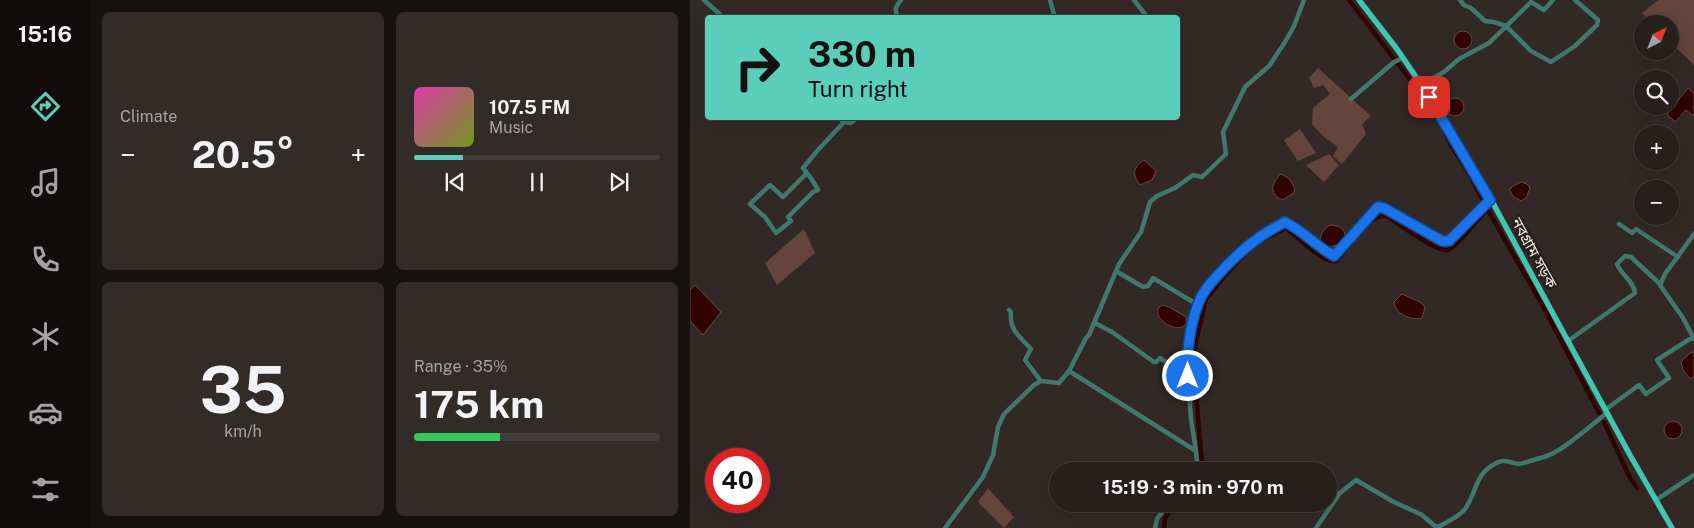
<!DOCTYPE html>
<html lang="en">
<head>
<meta charset="utf-8">
<style>
	:root { --surface:#261f1c; --page:#322c29; --text:#f1f3f6; --muted:#a4a2a3; --line:#423d3b; --accent:#5bcebb }
	body { margin:0; font-family:"Public Sans","Noto Sans Bengali",sans-serif; background:var(--page); color:var(--text); height:100vh; display:flex; flex-direction:column; font-size:19px; white-space:nowrap }
	* { box-sizing:border-box; margin:0 }
	p { font-size:16px; color:var(--muted) }
	.icon { flex:none; width:28px; height:28px; fill:none; stroke:currentColor; stroke-width:2; stroke-linecap:round; stroke-linejoin:round }
	.map { position:relative; flex:1; overflow:hidden }
	.drawer { display:flex; flex-direction:column; gap:12px; padding:12px; background:#15110f; width:600px }
	.drawer>* { flex:none }
	.guide { position:absolute; left:15px; top:15px; width:475px; height:105px; border-radius:5px; box-shadow:0 5px 20px #0002,0 0 0 1px var(--line); background:#5bcebb; color:#111; overflow:hidden }
	.needle { width:32px; rotate:42deg }
	.buttons { position:absolute; left:944px; top:15px; display:grid; gap:10px }
	.buttons a { display:grid; place-items:center; width:45px; height:45px; border-radius:50%; background:var(--surface); box-shadow:0 5px 20px #0002,0 0 0 1px var(--line); font-size:25px }
	.speed { position:absolute; left:15px; top:448px; display:flex; gap:10px; font-size:25px; font-weight:700; text-align:center }
	.speed>* { display:grid; place-content:center; width:65px; height:65px; border-radius:50%; background:var(--surface); box-shadow:0 5px 20px #0002,0 0 0 1px var(--line); line-height:1 }
	.speed .limit { border:8px solid #d22; background:#fff; color:#111 }
	.pin { position:absolute; display:grid; place-items:center; width:42px; height:42px; color:#fff; margin:-21px; border-radius:10px; box-shadow:0 2px 8px #0006 }
	.me { position:absolute; width:55px; margin:-28px; rotate:0deg; stroke-linejoin:round; filter:drop-shadow(0 0 4px #0008) }
	.turn { display:flex; align-items:center; gap:18px; height:105px; padding:0 20px; font-size:22px }
	.turn .icon { width:65px; height:65px; stroke-width:2.5 }
	.turn b { display:block; font-size:35px; line-height:42px }
	.big { font-size:38px; font-weight:700; line-height:1.1 }
	.drawer .widget { flex:1; display:flex; flex-direction:column; justify-content:center; gap:8px; min-width:0; padding:0 18px; border-radius:8px; background:var(--page) }
	.drawer .dial { align-items:center; gap:0 }
	.dial b { font-size:65px; line-height:1 }
	.song { display:flex; align-items:center; gap:15px }
	.cover { width:60px; height:60px; border-radius:8px; background:linear-gradient(135deg,hsl(320 70% 55%),hsl(80 70% 35%)) }
	.played { height:5px; border-radius:2px; background:linear-gradient(90deg,var(--accent) 20%,var(--line) 20%) }
	.keys { display:flex; justify-content:space-around; direction:ltr }
	.heat { display:flex; justify-content:space-between; align-items:center; font-size:28px; direction:ltr }
	.charge { height:8px; border-radius:4px; background:linear-gradient(90deg,#34c759 35%,var(--line) 0) }
	.drawer .tiles { flex:1; display:grid; gap:12px; grid-template-columns:repeat(2,1fr) }
	.trip { position:absolute; left:359px; top:462px; width:288px; height:50px; border-radius:25px; background:var(--surface); box-shadow:0 5px 20px #0002,0 0 0 1px var(--line); font-weight:700; line-height:50px; text-align:center }
	main { display:flex; flex:1; min-height:0 }
	.menu { display:flex; flex-direction:column; width:90px; justify-content:space-around; align-items:center; background:#0f0c0b; color:var(--muted) }
	.menu .icon { width:35px; height:35px }
	.menu .active { color:var(--accent) }
	.menu b { font-size:22px; color:var(--text) }
	.map>svg:first-child { display:block }
</style>
</head>
<body>
<main>
<nav class="menu">
<b>15:16</b>
<svg class="icon active" aria-label="directions" viewBox="0 0 24 24"><path d="M12 3l9 9-9 9-9-9zM9 14v-3h6M13 9l2 2-2 2"/></svg>
<svg class="icon" aria-label="music" viewBox="0 0 24 24"><path d="M9 18V5l10-2v13"/><circle cx="6" cy="18" r="3"/><circle cx="16" cy="16" r="3"/></svg>
<svg class="icon" aria-label="phone" viewBox="0 0 24 24"><path d="M5 4h4l2 5-3 2q2 4 5 5l2-3 5 2v4C11 20 4 13 5 4z"/></svg>
<svg class="icon" aria-label="climate" viewBox="0 0 24 24"><path d="M12 3v18M4 7l16 10M4 17L20 7"/></svg>
<svg class="icon" aria-label="car" viewBox="0 0 24 24"><path d="M5 17H2v-5l4-1 3-4h7l3 4 3 1v5h-3M9 17h6M6 11h13"/><circle cx="7" cy="17" r="2"/><circle cx="17" cy="17" r="2"/></svg>
<svg class="icon" aria-label="filters" viewBox="0 0 24 24"><path d="M4 7h16M4 17h16"/><circle cx="9" cy="7" r="2"/><circle cx="15" cy="17" r="2"/></svg>
</nav>
<section class="drawer">
<div class="tiles">
<div class="widget"><p>Climate</p>
<div class="heat"><a>−</a><b class="big">20.5°</b><a>+</a></div>
</div>
<div class="widget">
<div class="song"><i class="cover"></i><div><b>107.5 FM</b><p>Music</p></div></div>
<div class="played"></div>
<div class="keys"><svg class="icon" aria-label="previous" viewBox="0 0 24 24"><path d="M18 5L8 12l10 7zM5 5v14"/></svg><svg class="icon" aria-label="pause" viewBox="0 0 24 24"><path d="M8 5v14M16 5v14"/></svg><svg class="icon" aria-label="next" viewBox="0 0 24 24"><path d="M6 5l10 7-10 7zM19 5v14"/></svg></div>
</div>
<div class="widget dial"><b>35</b><p>km/h</p></div>
<div class="widget"><p>Range · 35%</p><b class="big">175 km</b><div class="charge"></div></div>
</div>
</section>
<div class="map">
<svg width="1004" height="528" viewBox="0 0 1004 528">
	<rect width="100%" height="100%" fill="#322926"/>
	<path fill="#64443b" d="M968,0H1004V65L980,42V24H962L952,13Z
		M628,68L681,116L672,124L676,134L652,164L643,156L648,147L634,137L622,124L623,108L640,94L633,85L624,88L619,78Z
		M610,129L626,153L608,161L594,140Z
		M639,154L649,165L634,182L616,165Z
		M114,229L125,253L87,285L75,263Z
		M298,488L324,517L314,528L288,502Z"/>
	<path fill="#300200" stroke="#6a4846" d="M764 40a9 9 0 1 1 18 0a9 9 0 1 1-18 0Z
		M998,88L1004,93V116L996,110L985,122L977,114Z
		M756 107a9 9 0 1 1 18 0a9 9 0 1 1-18 0Z
		M454,160L466,171L462,180L450,185C442,175 443,167 454,160Z
		M590,174C599,177 601,181 605,189L604,193L592,200C578,192 582,185 590,174Z
		M831,182L837,184L840,188L836,198L831,201L824,197L819,190L823,186Z
		M640,225C648,225 655,228 655,236L651,243L637,248L630,242C630,234 634,229 640,225Z
		M5,285L31,312L13,335L0,321V290Z
		M712,294L730,302L735,307L732,318C721,321 705,314 704,302Z
		M473,305L479,307L496,317C501,339 460,323 469,307Z
		M1004,352V377L1000,379L993,370L991,362L1000,353Z
		M974 430a9 9 0 1 1 18 0a9 9 0 1 1-18 0Z"/>
	<g fill="none" stroke-linecap="round" stroke-linejoin="round">
		<path stroke="#300200" stroke-width="4.5" d="M659,0L728,90L753,127L761,145L780,175L795,205L854,308L909,413
			M914,422L940,478L947,488
			M514,471L511,454L504,368L505,346L516,299L532,279L564,244L596,228C608,237 633,264 646,261C660,246 672,219 695,215C707,222 747,253 758,250C767,247 790,217 797,209
			M474,528L475,518L485,504"/>
		<path stroke="#40786e" stroke-width="4.5" d="M14,0L34,18
			M360,0L365,18
			M444,0L458,18
			M770,0L774,5L781,8L795,21L804,22L816,26L841,51L861,62L885,46L907,25L908,20L885,0
			M209,18C204,10 205,7 211,0
			M731,85L754,72L769,59L799,43L841,2L854,10L863,0
			M661,99L704,62L713,58
			M148,118L154,122L161,123L167,118
			M117,173L93,197L80,185L60,204L75,217L86,233L101,221L98,217L123,192L128,190C124,182 119,175 113,168L128,150L154,122
			M929,224L942,233L946,229L988,257
			M1004,234L975,274L970,285L993,318L1004,339
			M426,271L453,287L458,286L463,278L508,305
			M319,310L321,312C319,330 330,337 341,349L335,360L351,381
			M405,323L422,332L464,362H466L470,358L498,376
			M878,341L945,293C944,281 931,275 927,264L935,256L941,257L970,284
			M379,371L506,451
			M915,410L949,385L956,394L979,378L967,360L1003,337
			M507,471C508,454 503,436 501,418C498,380 494,341 508,304C512,292 521,283 530,273C551,250 568,237 595,222C613,231 626,246 644,256L688,207L695,208L752,241H759L800,199
			M966,500L1004,475
			M255,528L293,477L303,455L308,427L314,414L344,385L351,381L369,383L379,371L396,338L399,335L429,264L451,232L460,202L467,196L485,188L503,175L512,177L536,154L533,132L555,87L579,66L595,42L604,26L614,0
			M465,528L467,519L478,504
			M626,528L650,493L666,480L702,501L732,515L746,527L750,526C758,521 769,517 775,509C786,494 785,475 803,465C815,457 818,463 829,464C831,464 850,458 854,457C872,452 901,425 917,413"/>
		<path stroke="#41c5b1" stroke-width="5.5" d="M669,0L707,49L745,105L804,205L940,455L982,528"/>
	</g>
	<g fill="none" stroke-linecap="round" stroke-linejoin="round">
		<g stroke="#114b97" stroke-width="12">
			<path id="route" d="M498,376C496,353 500,326 508,304C512,293 519,285 527,276C550,251 565,238 595,222C613,231 626,246 644,256L688,207L694,208L752,241H759L800,200L739,97"/>
		</g>
		<use href="#route" stroke="#1a73e8" stroke-width="9"/>
	</g>
	<g text-anchor="middle" stroke-width="5" stroke-linejoin="round" paint-order="stroke">
		<g font-size="15" fill="#f0eae8" stroke="#281f1d">
			<text transform="translate(844 253) rotate(61)" y="5">নবগ্রাম সড়ক</text>
		</g>
	</g>
</svg>
<div class="buttons">
<a><svg class="needle" viewBox="-14 -14 28 28"><path d="M0-13l5 13h-10z" fill="#e53935"/><path d="M0 13l5-13h-10z" fill="#a4a2a3"/></svg></a>
<a><svg class="icon" aria-label="search" viewBox="0 0 24 24"><circle cx="10" cy="10" r="6"/><path d="M15 15l6 6"/></svg></a>
<a>+</a>
<a>−</a>
</div>
<div class="speed"><div class="limit">40</div></div>
<div class="pin" style="left:739px;top:97px;background:#d93025"><svg class="icon" aria-label="arrive" viewBox="0 0 24 24"><path d="M6 21V4h12l-3 4 3 4H6"/></svg></div>
<svg class="me" style="left:498px;top:376px" viewBox="-20 -20 40 40"><circle r="17" fill="#1a73e8" stroke="#fff" stroke-width="3"/><path d="M0-11L8 9 0 5-8 9z" fill="#fff"/></svg>
<div class="trip">15:19 · 3 min · 970 m</div>
<div class="guide">
<div class="turn"><svg class="icon" aria-label="right" viewBox="0 0 24 24"><path d="M7 20v-9h11M14 6l5 5-5 5"/></svg><div><b>330 m</b>Turn right</div></div>
</div>
</div>
</main>
</body>
</html>
